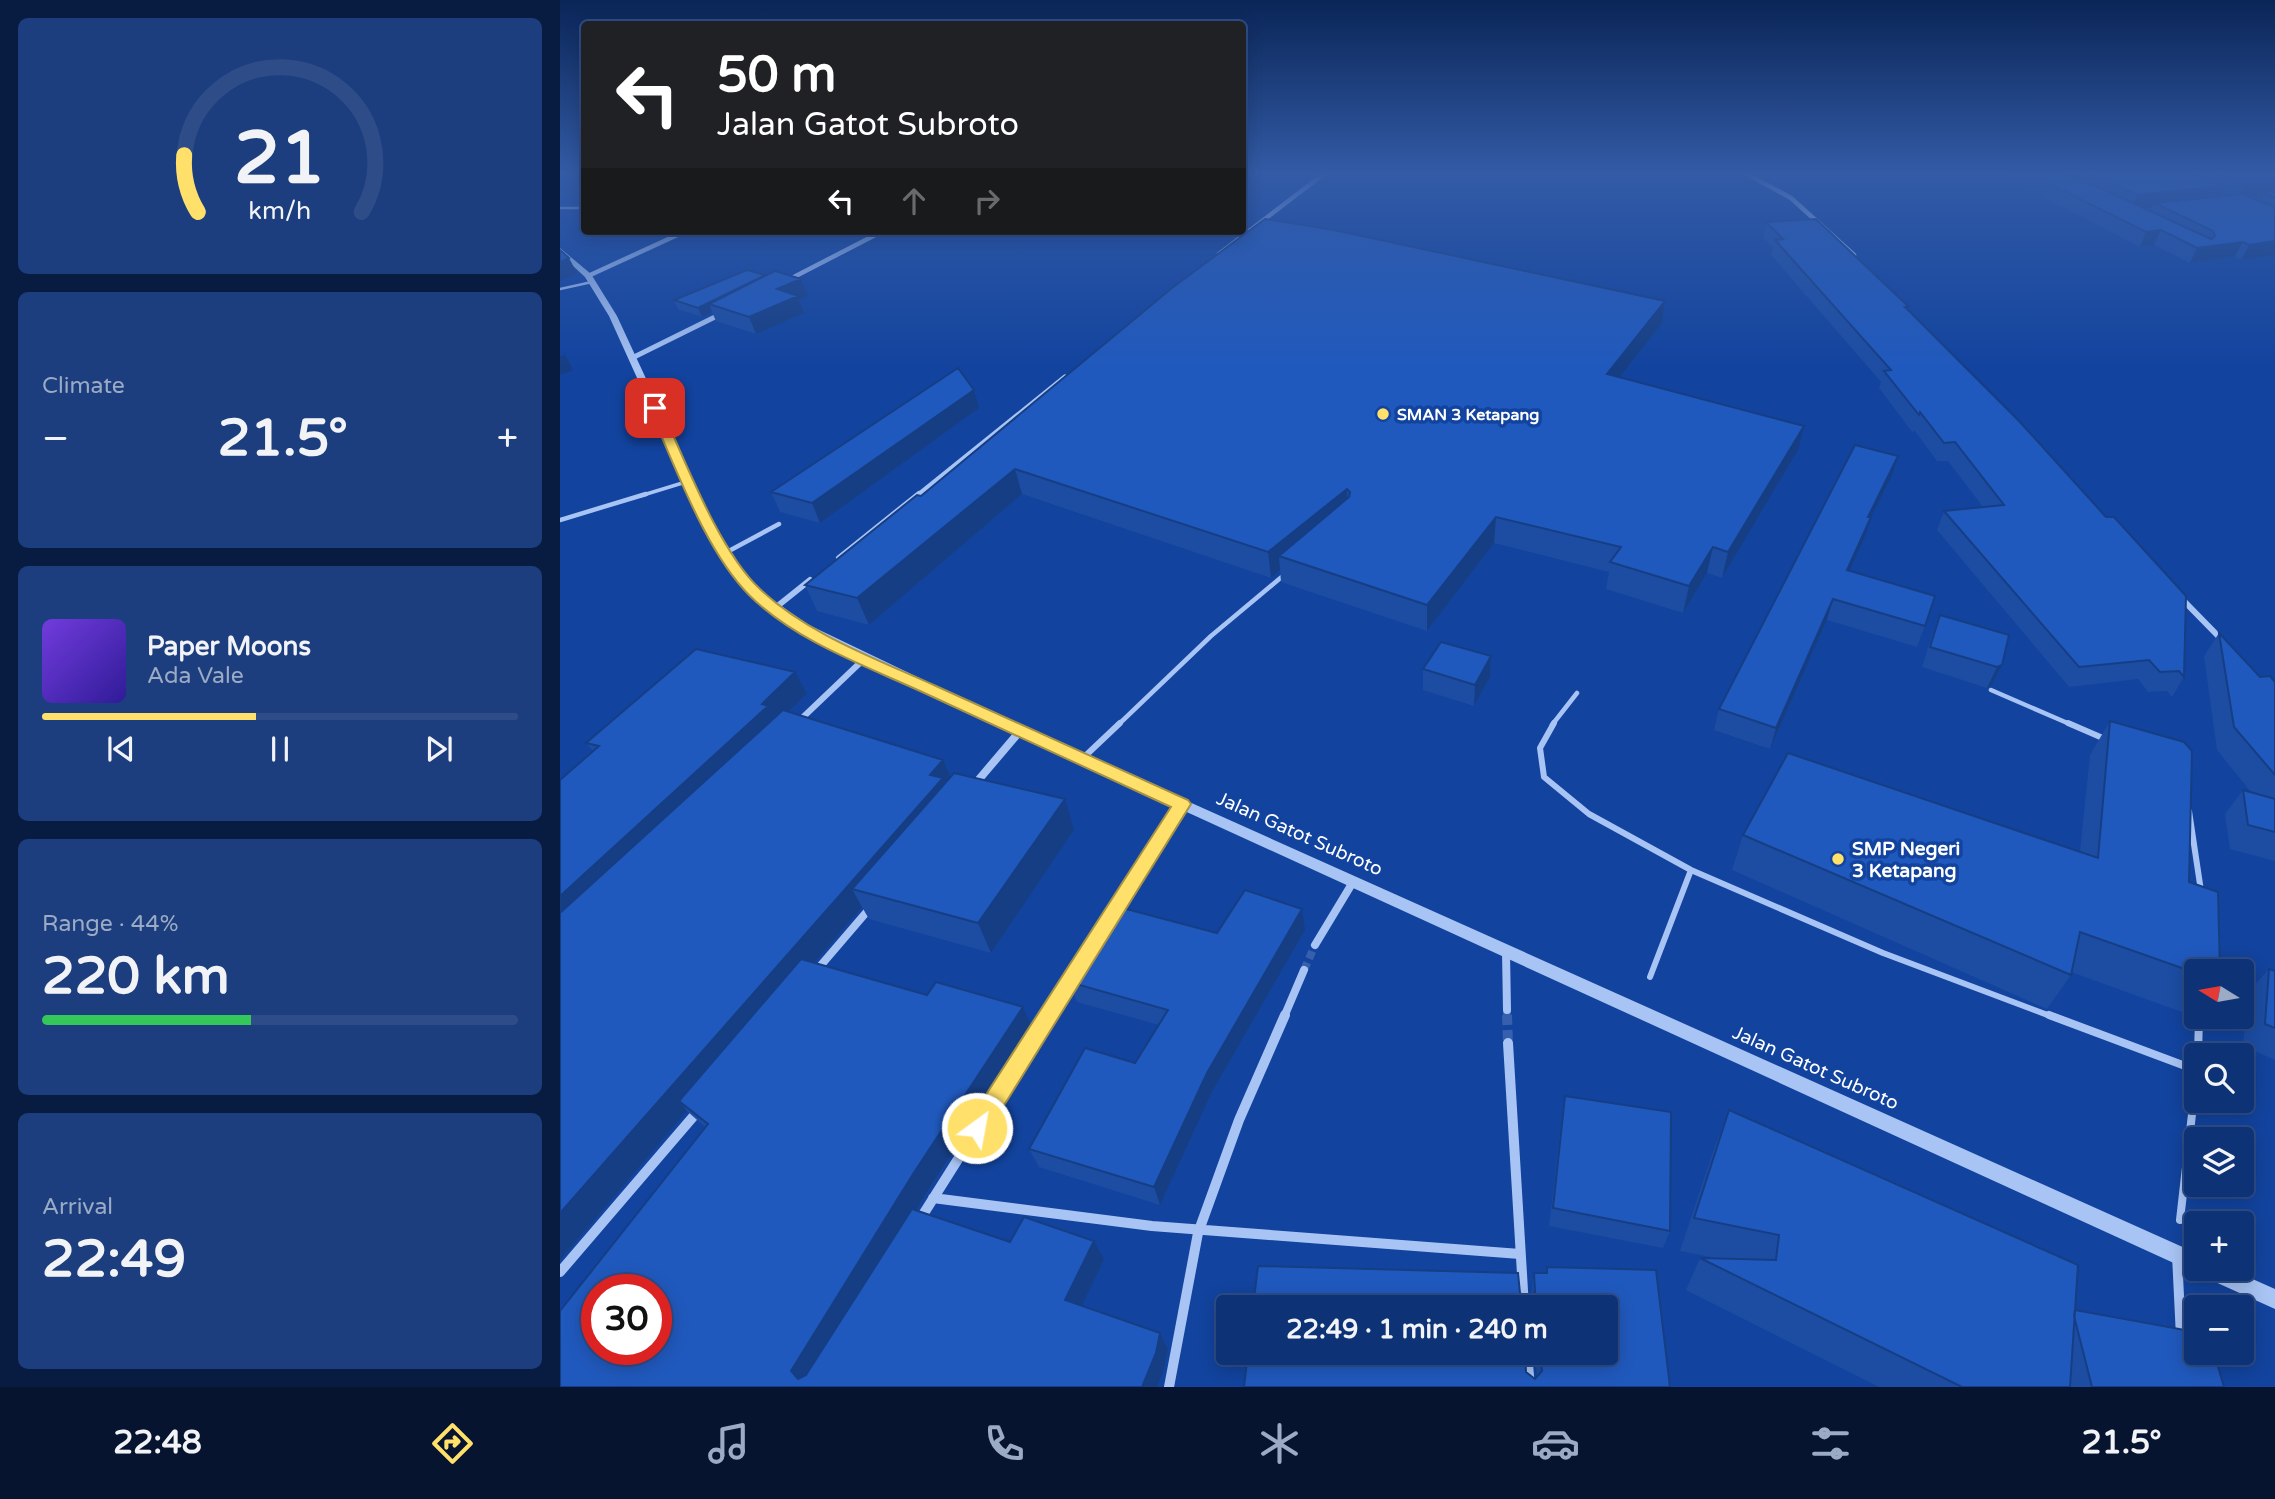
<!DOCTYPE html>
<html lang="en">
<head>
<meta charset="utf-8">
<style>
	:root { --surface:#0e3276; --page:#1c3e7e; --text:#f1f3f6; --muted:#9baac5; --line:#2e4d88; --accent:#ffe06b }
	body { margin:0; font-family:"Varela Round",sans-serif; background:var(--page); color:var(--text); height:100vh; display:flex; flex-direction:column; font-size:26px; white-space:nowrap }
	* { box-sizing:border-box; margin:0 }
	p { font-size:23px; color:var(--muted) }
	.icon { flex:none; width:38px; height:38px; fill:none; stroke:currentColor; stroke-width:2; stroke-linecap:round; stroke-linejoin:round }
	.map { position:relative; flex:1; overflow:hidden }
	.side { display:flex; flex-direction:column; gap:18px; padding:18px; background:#081c41; width:560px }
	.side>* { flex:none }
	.banner { position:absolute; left:21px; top:21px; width:665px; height:214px; border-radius:7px; box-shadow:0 4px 18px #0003,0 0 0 2px var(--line); background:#202124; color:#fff; overflow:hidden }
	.needle { width:46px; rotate:281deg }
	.controls { position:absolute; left:1624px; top:959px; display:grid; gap:14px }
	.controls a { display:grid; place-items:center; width:70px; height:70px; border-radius:7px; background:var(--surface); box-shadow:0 4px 18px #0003,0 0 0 2px var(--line); font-size:35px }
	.speed { position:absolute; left:21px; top:1274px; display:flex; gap:14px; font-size:35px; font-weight:700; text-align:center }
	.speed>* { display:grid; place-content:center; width:91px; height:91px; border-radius:50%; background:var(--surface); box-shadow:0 4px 18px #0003,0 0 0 2px var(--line); line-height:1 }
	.speed .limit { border:10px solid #d22; background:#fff; color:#111 }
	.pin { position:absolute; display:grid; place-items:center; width:60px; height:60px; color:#fff; margin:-30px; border-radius:14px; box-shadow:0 4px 10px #0006 }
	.me { position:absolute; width:77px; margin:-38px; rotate:32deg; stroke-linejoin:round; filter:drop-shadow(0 0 5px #0008) }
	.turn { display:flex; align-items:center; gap:24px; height:147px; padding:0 21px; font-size:32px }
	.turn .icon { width:91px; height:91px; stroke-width:2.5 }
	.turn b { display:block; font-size:49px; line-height:60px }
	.lanes { display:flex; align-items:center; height:66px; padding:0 21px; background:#0003; justify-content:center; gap:35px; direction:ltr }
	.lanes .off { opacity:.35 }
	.big { font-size:52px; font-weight:700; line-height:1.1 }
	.side .card { flex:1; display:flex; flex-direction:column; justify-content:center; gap:10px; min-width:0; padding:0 24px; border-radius:10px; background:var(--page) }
	.side .dial { align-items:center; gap:0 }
	.dial svg { height:182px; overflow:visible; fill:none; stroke:var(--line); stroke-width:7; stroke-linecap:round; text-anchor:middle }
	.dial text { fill:var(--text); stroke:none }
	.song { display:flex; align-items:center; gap:21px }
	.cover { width:84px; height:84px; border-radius:10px; background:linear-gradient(135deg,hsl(260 70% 55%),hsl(250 70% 35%)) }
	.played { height:7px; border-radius:4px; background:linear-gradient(90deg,var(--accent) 45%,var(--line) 45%) }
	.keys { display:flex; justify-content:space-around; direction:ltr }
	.heat { display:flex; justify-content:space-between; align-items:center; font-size:38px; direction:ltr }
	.charge { height:10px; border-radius:5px; background:linear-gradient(90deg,#34c759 44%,var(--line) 0) }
	.trip { position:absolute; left:656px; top:1295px; width:402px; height:70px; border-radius:7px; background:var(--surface); box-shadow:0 4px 18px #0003,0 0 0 2px var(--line); font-weight:700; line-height:70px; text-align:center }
	.tab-bar { display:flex; height:112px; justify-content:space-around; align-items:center; background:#06142f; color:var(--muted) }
	.tab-bar .icon { width:49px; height:49px }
	.tab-bar .current { color:var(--accent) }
	.tab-bar b { font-size:32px; color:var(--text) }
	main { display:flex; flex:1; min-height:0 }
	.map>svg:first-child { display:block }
</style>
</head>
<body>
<main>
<section class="side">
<div class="card dial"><svg viewBox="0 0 100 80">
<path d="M14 69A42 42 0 1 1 86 69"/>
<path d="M14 69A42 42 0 0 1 8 44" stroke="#ffe06b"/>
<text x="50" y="56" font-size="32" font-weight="700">21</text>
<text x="50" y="72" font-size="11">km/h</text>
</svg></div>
<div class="card"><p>Climate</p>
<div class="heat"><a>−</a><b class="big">21.5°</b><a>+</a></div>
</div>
<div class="card">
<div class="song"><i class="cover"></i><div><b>Paper Moons</b><p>Ada Vale</p></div></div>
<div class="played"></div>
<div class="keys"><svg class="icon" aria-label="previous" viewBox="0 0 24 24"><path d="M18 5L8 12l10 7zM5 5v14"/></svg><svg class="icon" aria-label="pause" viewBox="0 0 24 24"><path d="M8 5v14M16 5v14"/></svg><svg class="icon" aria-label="next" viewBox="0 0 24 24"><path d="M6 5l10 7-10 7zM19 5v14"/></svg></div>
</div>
<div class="card"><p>Range · 44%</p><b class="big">220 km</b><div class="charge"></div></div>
<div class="card"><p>Arrival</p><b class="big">22:49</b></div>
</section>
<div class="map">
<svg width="1715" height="1387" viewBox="0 0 1715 1387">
	<rect width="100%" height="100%" fill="#12439e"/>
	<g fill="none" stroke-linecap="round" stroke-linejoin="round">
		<path stroke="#365fad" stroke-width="8" stroke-dasharray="8 4.5" stroke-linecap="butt" d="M744,970L755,945
			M947,1010V1017"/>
		<path stroke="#365fad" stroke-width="10" stroke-dasharray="10 5" stroke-linecap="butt" d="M947,1015L948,1043"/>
		<path stroke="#a8c4f4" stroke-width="2.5" d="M0,208H24
			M0,289L32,282"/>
		<path stroke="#a8c4f4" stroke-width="3.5" d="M80,496L129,481"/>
		<path stroke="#a8c4f4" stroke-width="4.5" d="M0,520L86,494
			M167,552L219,524
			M1431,690L1512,725
			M558,725L651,636L724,575
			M992,725L1017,693"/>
		<path stroke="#a8c4f4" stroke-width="6" d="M994,723L980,748L984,777L1029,814L1131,870L1323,953L1493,1017
			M1508,723L1545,739
			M522,759L560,723
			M1629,811L1641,891
			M1090,977L1131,870"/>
		<path stroke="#a8c4f4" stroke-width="8" d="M1489,1015L1636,1070
			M1638,1055L1639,1017
			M1620,1220L1636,1079"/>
		<path stroke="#a8c4f4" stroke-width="4.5" d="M1185,173L1231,198L1294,255
			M659,254L765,173
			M28,276L126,231
			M228,280L323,231
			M158,316L161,314"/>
		<path stroke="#a8c4f4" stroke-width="5" d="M72,358L161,314
			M357,496L505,377"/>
		<path stroke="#a8c4f4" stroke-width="6" d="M279,558L359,494
			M1621,598L1664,642
			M215,608L250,580
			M239,721L304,659"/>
		<path stroke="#a8c4f4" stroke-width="8" d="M415,784L460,731
			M553,913L622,804
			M755,945L793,882
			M946,952L947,1010
			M256,971L310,908
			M488,1017L513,977
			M724,1017L744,970"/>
		<path stroke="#a8c4f4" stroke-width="10" d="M948,1043L964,1307
			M373,1198L592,1226L960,1254
			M359,1221L489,1015
			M1617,1255L1621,1337
			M0,1272L138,1111
			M967,1353L970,1387
			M609,1387L638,1233L679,1120L725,1015"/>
		<path fill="#a8c4f4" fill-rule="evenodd" d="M0,248L31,274L57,316L151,519L184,572L198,590L249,625L464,728L1636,1253V1269H1670L1715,1289V1309L1642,1276L1640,1271L1636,1272L1629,1270L456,734L241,631L190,594L174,573L141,519L49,316L25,277L0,254Z"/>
	</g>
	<path fill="#1c4da3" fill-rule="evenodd" d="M1437,173H1715V255L1681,260L1675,256L1630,263L1594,245L1580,247ZM1662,191L1671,195L1659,196ZM1700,196L1698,200L1689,197ZM1592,207L1590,211L1583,208Z
		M1206,222L1349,307L1348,310L1624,677L1612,697L1607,691L1588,692L1578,679L1509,687L1377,530L1384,511L1423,507L1388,461H1377L1354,430L1353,433L1319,388L1321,382L1211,255L1213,248L1203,237Z
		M84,231H108L92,239Z
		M205,275L241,279L248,296L239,300L244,313L196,334L156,321L152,312L142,317L118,309L114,300Z
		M612,288L1105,301L1102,323L1060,378L1238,450L1162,578L1147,573L1123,613L1046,589L1049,572L934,543L867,631L721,582L720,570L711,578L462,494L309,625L257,611L245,585L361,496Z
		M419,408L260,523L220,512L211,492Z
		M1338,456L1332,476L1311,517L1305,537L1289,571L1365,626L1357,647L1267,620L1210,749L1154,730L1159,709Z
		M1380,615L1442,665L1432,685L1427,688L1362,667L1372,635Z
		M1659,633L1700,677L1715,682V861L1670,849L1665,814L1683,790L1691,792L1657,750L1644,656Z
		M931,656L930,677L914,706L863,690V669Z
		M247,694L229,712L390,777L514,830L431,953L309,919L302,907L254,963L472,1028L356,1211L450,1242L544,1259L521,1306L600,1333L608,1349L604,1369L145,1127L127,1111L0,1260L33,751L26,743Z
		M1550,721L1629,882L1636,971V1008L1630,1015L1511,972V975L1487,1009L1172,870L1183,835L1520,851L1530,755Z
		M745,930L652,1092L600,1205L479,1167L469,1149L575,1063L599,1025L517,1002L509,982L657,933Z
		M1709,969L1715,971V1060L1683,1046L1688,992Z
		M1005,1096L1110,1231L1103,1248L989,1226L1002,1115Z
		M1169,1110L1515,1310L1658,1367L1664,1387H1319L1126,1290L1140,1258H1156L1120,1251L1155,1146Z
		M698,1266L958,1273L960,1293L967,1297L971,1295L974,1273H986L987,1267L1096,1270L1110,1387H684L688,1353H965L966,1372L975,1379L977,1377L975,1353H1046V1307H693Z"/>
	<path fill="#163e84" d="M1715,181V193L1702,192L1700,196L1677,198L1684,184Z
		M1664,186L1658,200L1594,203L1592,207L1571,209L1577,195Z
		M1601,230L1594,245L1580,247L1586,232Z
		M89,231H108L92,239Z
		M1715,241V255L1681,260L1689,245Z
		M1683,242L1675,256L1630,263L1637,248Z
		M9,258L17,273L0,281V262Z
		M205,275L149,304L152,312L142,317L138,308Z
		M241,279L248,296L239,300L244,313L196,334L189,317L217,289Z
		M1105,301L1102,323L1044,398L1047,374Z
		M5,355L13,370L0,375V356Z
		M414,390L419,408L260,523L252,503Z
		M1244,426L1238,450L1162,578L1168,552Z
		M1338,456L1332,476L1301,537L1308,517Z
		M455,469L462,494L309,625L297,598Z
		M787,489L788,514L719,556L720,570L711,578L708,552Z
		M936,517L934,543L867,631V605Z
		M1311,517L1305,537L1280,591L1287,570Z
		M1153,547L1147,573L1123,613L1129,586Z
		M1273,599L1267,620L1210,749L1216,728Z
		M931,656L930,677L914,706L915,685Z
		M1442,665L1432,685L1427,688L1437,667Z
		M235,672L247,694L0,936V896Z
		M383,760L393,783L292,889L302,907L129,1109L119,1101L127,1111L0,1260V1213L370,775Z
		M505,799L514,830L431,953L418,923Z
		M742,909L745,930L652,1092L600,1205L594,1187L647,1073Z
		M463,1007L472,1028L366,1194L250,1387L238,1379L231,1371L353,1174Z
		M534,1241L544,1259L516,1318L505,1300Z
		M600,1333L608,1349L604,1369L597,1387H582Z"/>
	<path fill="#2059bd" stroke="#163e84" stroke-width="2" fill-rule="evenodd" d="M1468,173H1508L1651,239L1655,236L1653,231L1594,203L1682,194L1715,207V241L1689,245L1683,242L1637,248L1601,230L1586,232Z
		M1530,173H1634L1664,186L1577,195Z
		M1657,173H1715V181L1684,184Z
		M1715,191V198L1702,192Z
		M705,219L774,230L1105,301L1047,374L1244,426L1168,552L1153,547L1129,586L1050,562L1061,547L936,517L867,605L719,556L789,497L790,492L787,489L708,552L455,469L297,598L245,585L357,495L361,496L612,288Z
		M1256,219L1349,307H1345L1459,421L1546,517H1554L1626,596L1624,677L1619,671L1600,672L1589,660L1519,667L1384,511L1444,505L1395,442L1384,443L1360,412L1359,415L1324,371L1331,370L1215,240L1223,239L1206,222Z
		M0,250L9,258L0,262Z
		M187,270L205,275L138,308L114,300Z
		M215,271L241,279L217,289L238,296L189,317L149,304Z
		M398,368L414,390L252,503L211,492Z
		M1295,445L1338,456L1308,517H1311L1287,570L1375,596L1365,626L1273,599L1216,728L1159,709Z
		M1380,615L1449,635L1442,665L1437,667L1370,647Z
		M1659,633L1700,677L1710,676L1715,682V775L1674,727Z
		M881,642L931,656L915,685L863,669Z
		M136,649L235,672L202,704L208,706L0,896V780L39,746L26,743Z
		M223,710L383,760L370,775L383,778L0,1213V913Z
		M1550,721L1624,742L1632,751L1629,882L1658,892L1660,971H1636V973L1520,932L1511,975L1183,835L1228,753L1538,858Z
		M394,773L505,799L418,923L292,889Z
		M1683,790L1715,799V832L1688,825Z
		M685,890L742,909L647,1073L594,1187L469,1149L525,1048L575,1063L608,1010L509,982L555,906L657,933Z
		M241,959L367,995L376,982L463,1007L353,1174L231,1371L238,1379L246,1375L352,1209L450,1242L464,1217L534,1241L505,1300L600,1333L596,1353L582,1387H0V1311L148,1124L119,1101ZM37,1290H96V1349H37Z
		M1709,969L1715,971V1028L1705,1024Z
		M1005,1096L1111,1112L1110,1231L993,1208Z
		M1169,1110L1518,1265L1510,1387H1402L1140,1258L1216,1260L1219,1235L1134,1218Z
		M698,1266L958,1273L960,1293L967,1297L975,1292L974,1273H987V1267L1096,1270L1110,1387H684L688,1353H965L966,1372L975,1379L982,1371L980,1353H1046V1307H693Z
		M1515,1310L1636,1332V1353H1654L1664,1387H1532L1514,1316Z"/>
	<linearGradient id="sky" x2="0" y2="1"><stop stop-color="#0a2557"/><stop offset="0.47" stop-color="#335ba6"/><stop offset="1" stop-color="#335ba6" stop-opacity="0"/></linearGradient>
	<rect width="1715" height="368" fill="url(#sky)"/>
	<path fill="#ffe06b" stroke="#a69246" stroke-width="2" d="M91,405L101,408C125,460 159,551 200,589C247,634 317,659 376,686C460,724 544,762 628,800L631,804L425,1136L417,1139L409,1136L406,1128L409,1121L611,807C527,768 443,730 360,691C303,665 234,640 189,595C145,551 115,465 89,408Z"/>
	<g fill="#ffe06b" stroke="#12439e" stroke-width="2.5">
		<circle cx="823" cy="414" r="7"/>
		<circle cx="1278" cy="859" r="7"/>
	</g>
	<g text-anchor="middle" stroke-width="7" stroke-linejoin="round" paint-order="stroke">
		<g font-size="16" font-weight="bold" fill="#fff" stroke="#12439e" text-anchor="start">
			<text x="837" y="420">SMAN 3 Ketapang</text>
		</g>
		<g font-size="19" fill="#fff" stroke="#12439e">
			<text transform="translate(740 833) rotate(24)" y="7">Jalan Gatot Subroto</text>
			<text transform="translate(1256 1067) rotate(24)" y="7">Jalan Gatot Subroto</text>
		</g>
		<g font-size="19" font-weight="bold" fill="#fff" stroke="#12439e" text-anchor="start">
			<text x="1292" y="855">SMP Negeri<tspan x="1292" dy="22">3 Ketapang</tspan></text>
		</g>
	</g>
</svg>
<div class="controls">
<a><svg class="needle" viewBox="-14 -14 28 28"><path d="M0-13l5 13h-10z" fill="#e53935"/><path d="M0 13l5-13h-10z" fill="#9baac5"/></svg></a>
<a><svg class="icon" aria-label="search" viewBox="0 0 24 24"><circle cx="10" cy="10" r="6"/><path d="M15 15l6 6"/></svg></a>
<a><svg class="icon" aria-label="layers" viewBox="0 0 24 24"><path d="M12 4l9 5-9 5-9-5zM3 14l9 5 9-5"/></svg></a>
<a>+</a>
<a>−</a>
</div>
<div class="speed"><div class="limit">30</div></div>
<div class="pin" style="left:95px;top:408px;background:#d93025"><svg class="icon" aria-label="arrive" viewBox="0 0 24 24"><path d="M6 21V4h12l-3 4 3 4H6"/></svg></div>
<svg class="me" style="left:417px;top:1128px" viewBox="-20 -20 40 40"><circle r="17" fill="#ffe06b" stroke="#fff" stroke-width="3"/><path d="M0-11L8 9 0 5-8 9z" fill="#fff"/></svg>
<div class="trip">22:49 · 1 min · 240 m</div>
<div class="banner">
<div class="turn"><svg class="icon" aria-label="left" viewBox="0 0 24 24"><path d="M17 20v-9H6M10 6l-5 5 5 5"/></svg><div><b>50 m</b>Jalan Gatot Subroto</div></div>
<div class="lanes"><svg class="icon" aria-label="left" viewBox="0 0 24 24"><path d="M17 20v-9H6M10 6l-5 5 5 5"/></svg><svg class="icon off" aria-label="ahead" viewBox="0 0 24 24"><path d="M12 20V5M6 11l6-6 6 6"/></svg><svg class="icon off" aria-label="right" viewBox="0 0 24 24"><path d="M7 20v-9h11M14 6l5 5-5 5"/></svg></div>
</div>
</div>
</main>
<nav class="tab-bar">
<b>22:48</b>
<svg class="icon current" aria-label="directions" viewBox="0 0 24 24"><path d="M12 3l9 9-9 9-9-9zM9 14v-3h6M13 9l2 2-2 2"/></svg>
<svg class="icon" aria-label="music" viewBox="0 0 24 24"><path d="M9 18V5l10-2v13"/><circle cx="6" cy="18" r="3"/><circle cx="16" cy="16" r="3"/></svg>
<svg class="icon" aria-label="phone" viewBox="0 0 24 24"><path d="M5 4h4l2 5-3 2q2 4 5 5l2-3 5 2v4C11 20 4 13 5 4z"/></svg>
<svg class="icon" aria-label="climate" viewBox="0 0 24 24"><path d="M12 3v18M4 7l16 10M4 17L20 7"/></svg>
<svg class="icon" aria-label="car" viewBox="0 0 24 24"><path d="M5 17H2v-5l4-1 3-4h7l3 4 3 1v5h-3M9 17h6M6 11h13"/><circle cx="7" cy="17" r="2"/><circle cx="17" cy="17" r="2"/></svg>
<svg class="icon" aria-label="filters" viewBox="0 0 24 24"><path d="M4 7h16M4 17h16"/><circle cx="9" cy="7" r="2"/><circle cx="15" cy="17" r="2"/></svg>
<b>21.5°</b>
</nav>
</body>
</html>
